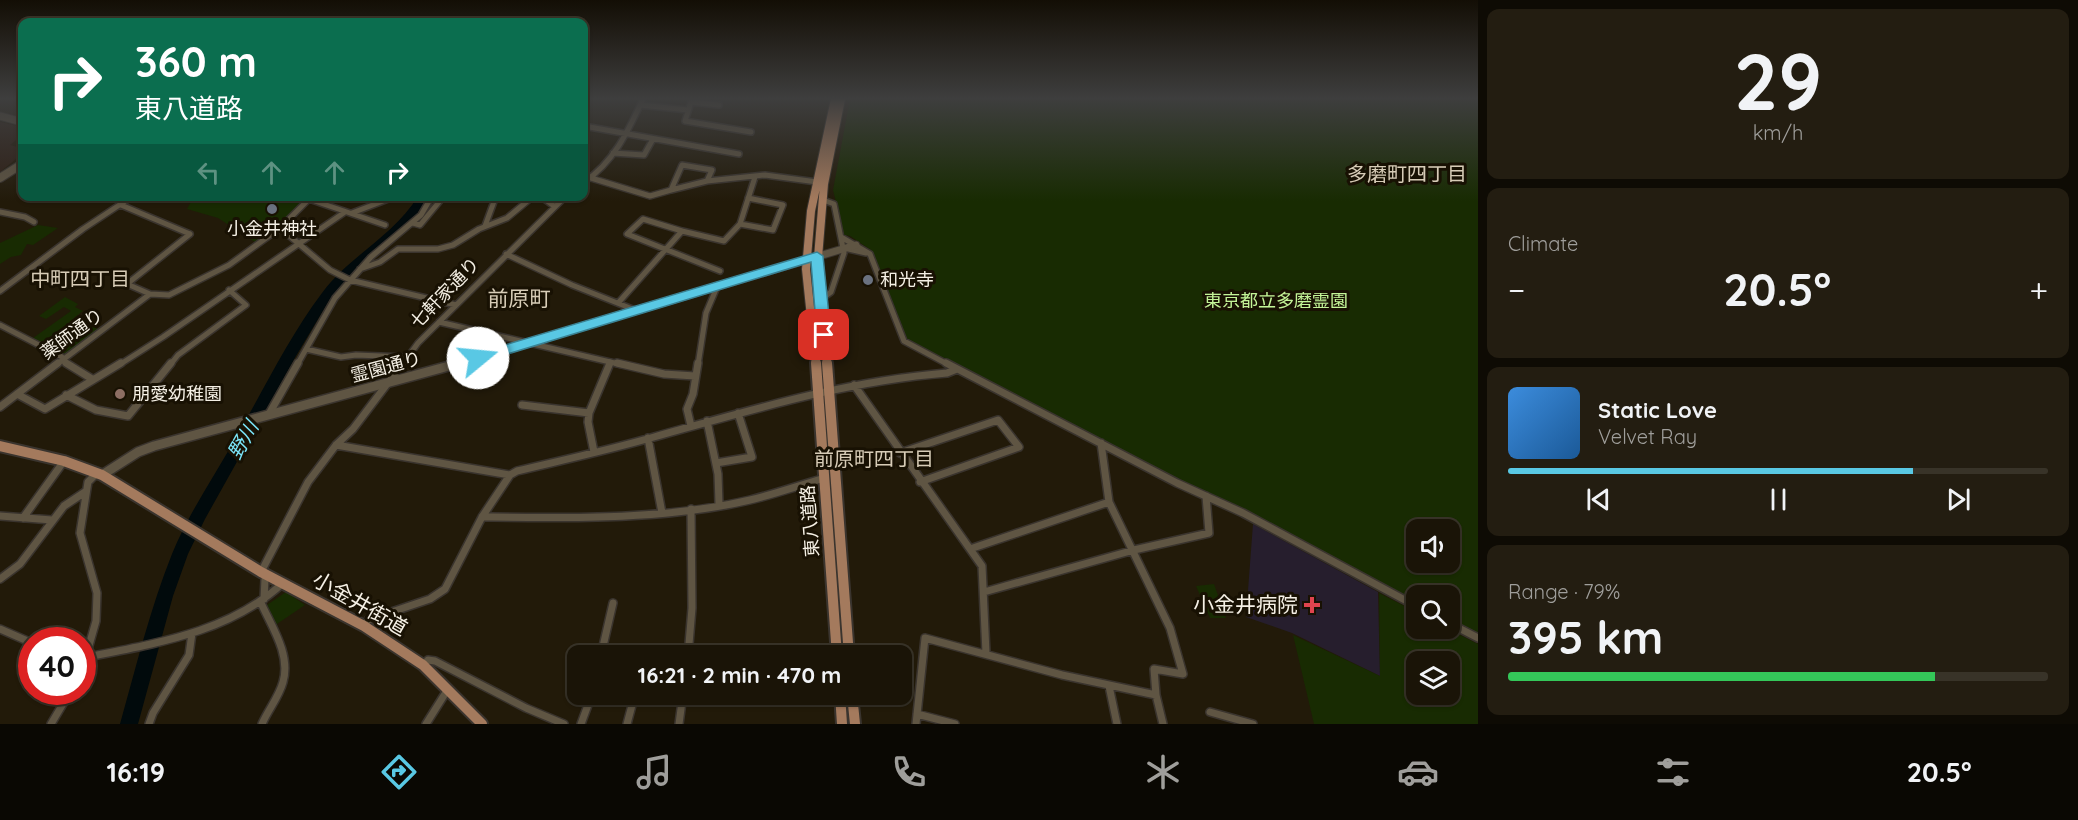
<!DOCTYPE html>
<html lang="en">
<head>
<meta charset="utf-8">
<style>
	:root { --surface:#1a1407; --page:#231d11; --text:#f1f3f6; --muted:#9f9e9b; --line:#383328; --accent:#59c8e4 }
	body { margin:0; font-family:Quicksand,"Noto Sans JP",sans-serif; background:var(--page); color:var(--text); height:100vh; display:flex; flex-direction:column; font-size:22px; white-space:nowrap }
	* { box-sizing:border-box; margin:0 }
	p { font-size:20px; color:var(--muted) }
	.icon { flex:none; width:33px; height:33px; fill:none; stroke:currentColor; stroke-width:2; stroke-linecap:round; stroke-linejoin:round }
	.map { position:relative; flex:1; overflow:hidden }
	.side { display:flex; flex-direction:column; gap:9px; padding:9px; background:#0e0b04; width:600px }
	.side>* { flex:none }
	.guide { position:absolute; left:18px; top:18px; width:570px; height:183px; border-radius:12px; box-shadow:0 2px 4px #0004,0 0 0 2px var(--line); background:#0b6e4f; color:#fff; overflow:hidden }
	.fabs { position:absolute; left:1406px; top:519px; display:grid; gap:12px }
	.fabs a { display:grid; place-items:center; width:54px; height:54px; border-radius:12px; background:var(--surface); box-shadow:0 2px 4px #0004,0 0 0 2px var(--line); font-size:30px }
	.speed { position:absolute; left:18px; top:627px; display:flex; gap:12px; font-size:30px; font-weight:700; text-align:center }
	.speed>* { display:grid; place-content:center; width:78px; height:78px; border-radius:50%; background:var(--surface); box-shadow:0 2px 4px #0004,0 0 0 2px var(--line); line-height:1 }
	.speed .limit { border:9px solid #d22; background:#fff; color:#111 }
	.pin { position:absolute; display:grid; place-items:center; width:51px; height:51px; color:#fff; margin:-26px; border-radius:12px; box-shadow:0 3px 9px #0006 }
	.me { position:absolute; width:66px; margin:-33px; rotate:73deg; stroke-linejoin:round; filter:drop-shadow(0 0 4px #0008) }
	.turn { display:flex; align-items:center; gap:21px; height:126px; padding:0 18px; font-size:27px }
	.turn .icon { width:78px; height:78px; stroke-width:2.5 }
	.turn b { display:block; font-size:42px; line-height:51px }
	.lanes { display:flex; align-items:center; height:57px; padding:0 18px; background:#0003; justify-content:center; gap:30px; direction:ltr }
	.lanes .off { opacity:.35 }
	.big { font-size:45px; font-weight:700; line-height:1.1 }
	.side .card { flex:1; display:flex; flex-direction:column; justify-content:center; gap:9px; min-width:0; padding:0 21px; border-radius:12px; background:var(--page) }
	.side .dial { align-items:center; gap:0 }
	.dial b { font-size:78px; line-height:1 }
	.song { display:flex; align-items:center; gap:18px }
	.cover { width:72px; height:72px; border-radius:9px; background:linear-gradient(135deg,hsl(210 70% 55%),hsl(210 70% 35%)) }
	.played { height:6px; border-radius:3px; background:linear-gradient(90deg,var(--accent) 75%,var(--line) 75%) }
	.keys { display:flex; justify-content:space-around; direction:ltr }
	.heat { display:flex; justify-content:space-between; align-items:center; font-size:33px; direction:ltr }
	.charge { height:9px; border-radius:4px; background:linear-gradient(90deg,#34c759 79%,var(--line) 0) }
	.trip { position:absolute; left:567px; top:645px; width:345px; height:60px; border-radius:12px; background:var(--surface); box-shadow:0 2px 4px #0004,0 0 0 2px var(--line); font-weight:700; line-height:60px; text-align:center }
	.dock { display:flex; height:96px; justify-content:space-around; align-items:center; background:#0a0803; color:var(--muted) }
	.dock .icon { width:42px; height:42px }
	.dock .selected { color:var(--accent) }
	.dock b { font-size:27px; color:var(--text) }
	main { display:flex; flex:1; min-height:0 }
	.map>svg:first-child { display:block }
</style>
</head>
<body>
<main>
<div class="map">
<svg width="1478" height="724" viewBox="0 0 1478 724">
	<rect width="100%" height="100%" fill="#221a09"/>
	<path fill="#2e1e14" d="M0,122L22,127V135L10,145L22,148V154L0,172Z"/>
	<path fill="#261e2d" d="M1253,524L1378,592L1380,676L1292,633L1246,617Z"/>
	<path fill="#182b02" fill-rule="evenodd" d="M850,99H1478V634L1449,619V596H1416V602C1248,512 1078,429 908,341L871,250L850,236L844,235L833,190ZM1416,530H1449V562H1416Z
		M296,196L306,200L294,214L258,244L218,218L187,209L192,200L197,197Z
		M38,225L58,228L33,245L27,244L21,255L11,257L0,264V243Z
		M65,297L78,304L75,307L83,311L74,318L100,330L89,335L92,336L66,354L33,338L71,311L64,307L46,319L39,316Z
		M1214,584L1226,618H1210L1196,586Z
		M286,592L305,605L274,626L267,605Z
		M1379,593L1416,612V628L1448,629L1478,644V724H1314L1293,635L1380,676ZM1416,662H1449V694H1416Z"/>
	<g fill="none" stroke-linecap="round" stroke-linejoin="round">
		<path fill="#010a0c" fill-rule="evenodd" d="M418,196H429L410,224L354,273L330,299L296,356L205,519L188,554L173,596L138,724H120C136,667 150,609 172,554C189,512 216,474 238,434C265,387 289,337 322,293C349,256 394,236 418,196Z"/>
		<g stroke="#3a342e" stroke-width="8">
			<path id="minor-far1" d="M692,99L685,121L751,132
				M691,102L719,105
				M640,105L688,110
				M584,126L739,154
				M613,153L644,155L653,139
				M682,165L712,170L707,181L671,190Z
				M591,178L650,196L671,190
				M707,181L765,175L817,182
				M584,182C614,162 628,131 643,99
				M300,196L385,225
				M540,196L554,206
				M121,205L190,234
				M0,212L25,217L34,222
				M352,213L396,196
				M413,223L420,225L444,196
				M740,224L773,230L783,205L748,198
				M485,226L496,196
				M280,228L330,270L350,280L456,305
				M682,231L643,219L627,234L720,271
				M841,237L870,254L904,341L949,365
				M844,248L866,253
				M506,254L572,285L635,310
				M360,269L380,262L398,249H438L453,245L479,229L507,218L531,198
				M0,291L83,229L133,196
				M150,294L127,284L190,234
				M820,295H827L831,292L844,253L834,204L823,200
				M619,302L682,231L724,241L740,224L755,177
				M439,322L623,365
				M0,325L62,357L63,361L69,365
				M306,349L341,357L356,355L406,357
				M56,365L150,294L169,295L229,265L280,228L312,196
				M119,365L163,337L345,212
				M170,365L178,355L246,305L229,290
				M297,365L335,298L371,257L421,215L432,196
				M402,365L418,343L566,196
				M609,365L610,362
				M698,365L706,313L717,287"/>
		</g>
		<g stroke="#3a342e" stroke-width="10">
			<path id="minor" d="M66,363L92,379
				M617,363L664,374L695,376
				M946,363L1177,483L1243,513L1416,606
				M854,385L982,566L986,653
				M17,394L45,409L121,363
				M66,395L96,410L128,416L171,363
				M522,405L589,413
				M0,407L58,363
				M269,414L298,363
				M707,421L718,474L719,504
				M691,426L687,409L693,394L698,363
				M648,438L662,513
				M1101,443L1109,502L1170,628L1183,674L1154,669L1156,695L1163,724
				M336,445L510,475
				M594,452L588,422L589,413L610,363
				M900,453L998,420L1019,447L920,482
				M716,463L752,457L738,413
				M0,516L52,520
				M482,517C568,518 666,520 750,500C775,494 800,485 825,478
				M23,518L64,461
				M970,549L1109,502
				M261,572L308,482L336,445L353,429L403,363
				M0,579L20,564L64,506L85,492
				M984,592L1134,550L1209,533L1206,496
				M264,599L265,579L268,575
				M261,603C272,627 291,655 283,682C279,697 268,710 262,724
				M1449,623L1478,638
				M364,626L368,620L430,599L445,589L482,517L510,475L517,471C563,460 609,450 654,437C751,410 846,381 947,373L957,369
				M0,629L32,643
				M576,649L633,656
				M601,655L613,603
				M82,656L88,657C157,643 230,632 283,583
				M688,656L692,608L691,509
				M423,665L428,660L435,661L526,708L564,724
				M82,670L96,621L97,593L80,533L88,482L97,473
				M1109,686L1117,724
				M1210,712L1253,724
				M917,714L955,724
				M51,724L70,692
				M149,724L153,713L189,655L192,633
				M426,724L448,689
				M581,724L592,694
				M627,724L635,694
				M679,724L683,694
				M916,724L925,638L1062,675L1156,695"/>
		</g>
		<g stroke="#3a342e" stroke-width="9">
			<path id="tertiary-far1" d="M0,116L22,122
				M454,365L856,245"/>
		</g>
		<g stroke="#3a342e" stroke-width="12">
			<path id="tertiary" d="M102,475L138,452L154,446L460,363"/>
		</g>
		<g stroke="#3a342e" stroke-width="10">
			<path id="secondary" d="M0,178L22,164"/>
		</g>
		<g stroke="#3a342e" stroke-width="10">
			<path id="primary-far1" d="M816,365L806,269L811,211L835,99
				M827,365L817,270L824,184L841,99"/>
		</g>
		<g stroke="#3a342e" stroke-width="14">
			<path id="primary" d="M816,363L837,656
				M827,363L849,656
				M0,446L64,461L102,475L261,572L364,626L423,665L482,724
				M840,694L842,724
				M852,694L855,724"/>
		</g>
		<use href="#minor-far1" stroke="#5f5543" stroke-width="5"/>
		<use href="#minor" stroke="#5f5543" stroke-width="7"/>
		<use href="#tertiary-far1" stroke="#5f5543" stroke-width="7"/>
		<use href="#tertiary" stroke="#5f5543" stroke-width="9"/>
		<use href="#secondary" stroke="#5f5543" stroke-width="8"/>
		<use href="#primary-far1" stroke="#a47a5d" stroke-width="8"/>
		<use href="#primary" stroke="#a47a5d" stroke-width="10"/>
	</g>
	<linearGradient id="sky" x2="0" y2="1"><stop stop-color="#130e05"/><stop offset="0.49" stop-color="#3e3e3e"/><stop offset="1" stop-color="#3e3e3e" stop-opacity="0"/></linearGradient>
	<rect width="1478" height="201" fill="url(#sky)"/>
	<path fill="#59c8e4" stroke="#3a8294" stroke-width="1.5" d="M817,252L823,256L831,335L824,340L817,335L811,262L478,363L471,358L478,353Z"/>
	<g fill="#6b7280" stroke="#181103" stroke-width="2">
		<circle cx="272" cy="209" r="6"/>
		<circle cx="868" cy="280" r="6"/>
	</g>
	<circle fill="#8d6e63" stroke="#181103" stroke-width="2" cx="120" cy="394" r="6"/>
	<path fill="#e0444e" stroke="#181103" stroke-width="2" d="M1309 596h6v6h6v6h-6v6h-6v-6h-6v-6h6z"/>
	<g text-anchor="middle" stroke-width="6" stroke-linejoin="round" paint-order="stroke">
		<g font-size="18" fill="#f5f0e5" stroke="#181103" text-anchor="start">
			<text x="272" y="235" text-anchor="middle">小金井神社</text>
			<text x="880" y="286">和光寺</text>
			<text x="132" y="400">朋愛幼稚園</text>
		</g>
		<g font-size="18" fill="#f5f0e5" stroke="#181103">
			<text transform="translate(445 293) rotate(-46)" y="6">七軒家通り</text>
			<text transform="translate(72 334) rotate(-36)" y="6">薬師通り</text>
			<text transform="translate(386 367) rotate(-15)" y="6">霊園通り</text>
			<text transform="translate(810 521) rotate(-94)" y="6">東八道路</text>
		</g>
		<g font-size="18" fill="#c3f498" stroke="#181103">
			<text x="1276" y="307">東京都立多磨霊園</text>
		</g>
		<g font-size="20" fill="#d7ccb7" stroke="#181103">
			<text x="1407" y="181">多磨町四丁目</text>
			<text x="80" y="286">中町四丁目</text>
			<text x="874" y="466">前原町四丁目</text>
		</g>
		<g font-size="20" font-style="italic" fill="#7be6fa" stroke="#181103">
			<text transform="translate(243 440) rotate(-60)" y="7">野川</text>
		</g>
		<g font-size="21" fill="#d7ccb7" stroke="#181103">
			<text x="519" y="306">前原町</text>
		</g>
		<g font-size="21" fill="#f5f0e5" stroke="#181103">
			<text transform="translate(360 604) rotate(30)" y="7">小金井街道</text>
		</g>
		<g font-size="21" fill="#f5f0e5" stroke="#181103" text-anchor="end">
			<text x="1298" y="612">小金井病院</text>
		</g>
	</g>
</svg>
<div class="fabs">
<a><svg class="icon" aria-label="sound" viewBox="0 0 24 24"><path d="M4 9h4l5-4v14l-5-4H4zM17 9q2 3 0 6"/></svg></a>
<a><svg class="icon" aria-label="search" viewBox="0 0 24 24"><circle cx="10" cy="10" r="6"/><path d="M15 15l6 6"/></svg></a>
<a><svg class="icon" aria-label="layers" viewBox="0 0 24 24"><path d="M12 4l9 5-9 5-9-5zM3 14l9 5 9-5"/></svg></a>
</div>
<div class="speed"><div class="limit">40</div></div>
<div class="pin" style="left:824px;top:335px;background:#d93025"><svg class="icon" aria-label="arrive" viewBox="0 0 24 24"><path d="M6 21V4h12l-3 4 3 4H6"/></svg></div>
<svg class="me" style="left:478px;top:358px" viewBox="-20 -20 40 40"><circle r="19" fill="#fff"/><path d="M0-13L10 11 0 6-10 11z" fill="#59c8e4"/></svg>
<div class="trip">16:21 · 2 min · 470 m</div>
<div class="guide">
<div class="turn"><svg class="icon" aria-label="right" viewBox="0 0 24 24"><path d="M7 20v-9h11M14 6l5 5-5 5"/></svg><div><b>360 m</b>東八道路</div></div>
<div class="lanes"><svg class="icon off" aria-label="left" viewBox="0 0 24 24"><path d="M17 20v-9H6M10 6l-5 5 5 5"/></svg><svg class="icon off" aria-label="ahead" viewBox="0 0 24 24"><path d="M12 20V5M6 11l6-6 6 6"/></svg><svg class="icon off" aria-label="ahead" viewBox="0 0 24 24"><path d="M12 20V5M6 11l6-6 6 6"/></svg><svg class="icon" aria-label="right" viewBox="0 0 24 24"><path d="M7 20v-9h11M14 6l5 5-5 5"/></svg></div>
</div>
</div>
<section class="side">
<div class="card dial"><b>29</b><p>km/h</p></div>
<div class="card"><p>Climate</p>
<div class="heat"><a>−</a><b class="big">20.5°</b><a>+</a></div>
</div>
<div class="card">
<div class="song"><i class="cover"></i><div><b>Static Love</b><p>Velvet Ray</p></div></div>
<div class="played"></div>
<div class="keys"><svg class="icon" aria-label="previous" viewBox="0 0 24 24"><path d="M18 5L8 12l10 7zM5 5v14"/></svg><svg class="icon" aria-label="pause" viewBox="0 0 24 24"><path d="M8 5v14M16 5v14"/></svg><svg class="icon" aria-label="next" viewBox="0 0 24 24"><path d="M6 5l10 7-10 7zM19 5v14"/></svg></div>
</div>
<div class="card"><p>Range · 79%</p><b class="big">395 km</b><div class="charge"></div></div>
</section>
</main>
<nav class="dock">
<b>16:19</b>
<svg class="icon selected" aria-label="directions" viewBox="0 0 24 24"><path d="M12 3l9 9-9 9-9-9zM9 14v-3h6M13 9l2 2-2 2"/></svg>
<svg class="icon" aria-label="music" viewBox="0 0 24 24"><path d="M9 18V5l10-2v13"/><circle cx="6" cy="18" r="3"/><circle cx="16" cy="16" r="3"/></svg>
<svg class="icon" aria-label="phone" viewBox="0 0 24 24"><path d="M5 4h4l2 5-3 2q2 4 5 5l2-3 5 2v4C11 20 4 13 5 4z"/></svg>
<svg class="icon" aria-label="climate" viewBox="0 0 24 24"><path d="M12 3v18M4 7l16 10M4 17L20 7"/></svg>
<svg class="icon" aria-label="car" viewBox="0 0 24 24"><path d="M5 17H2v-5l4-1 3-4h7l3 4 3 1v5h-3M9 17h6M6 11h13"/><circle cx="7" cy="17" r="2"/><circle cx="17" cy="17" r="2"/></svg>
<svg class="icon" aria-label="filters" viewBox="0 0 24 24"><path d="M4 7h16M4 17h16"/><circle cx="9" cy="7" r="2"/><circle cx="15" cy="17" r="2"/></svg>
<b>20.5°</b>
</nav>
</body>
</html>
